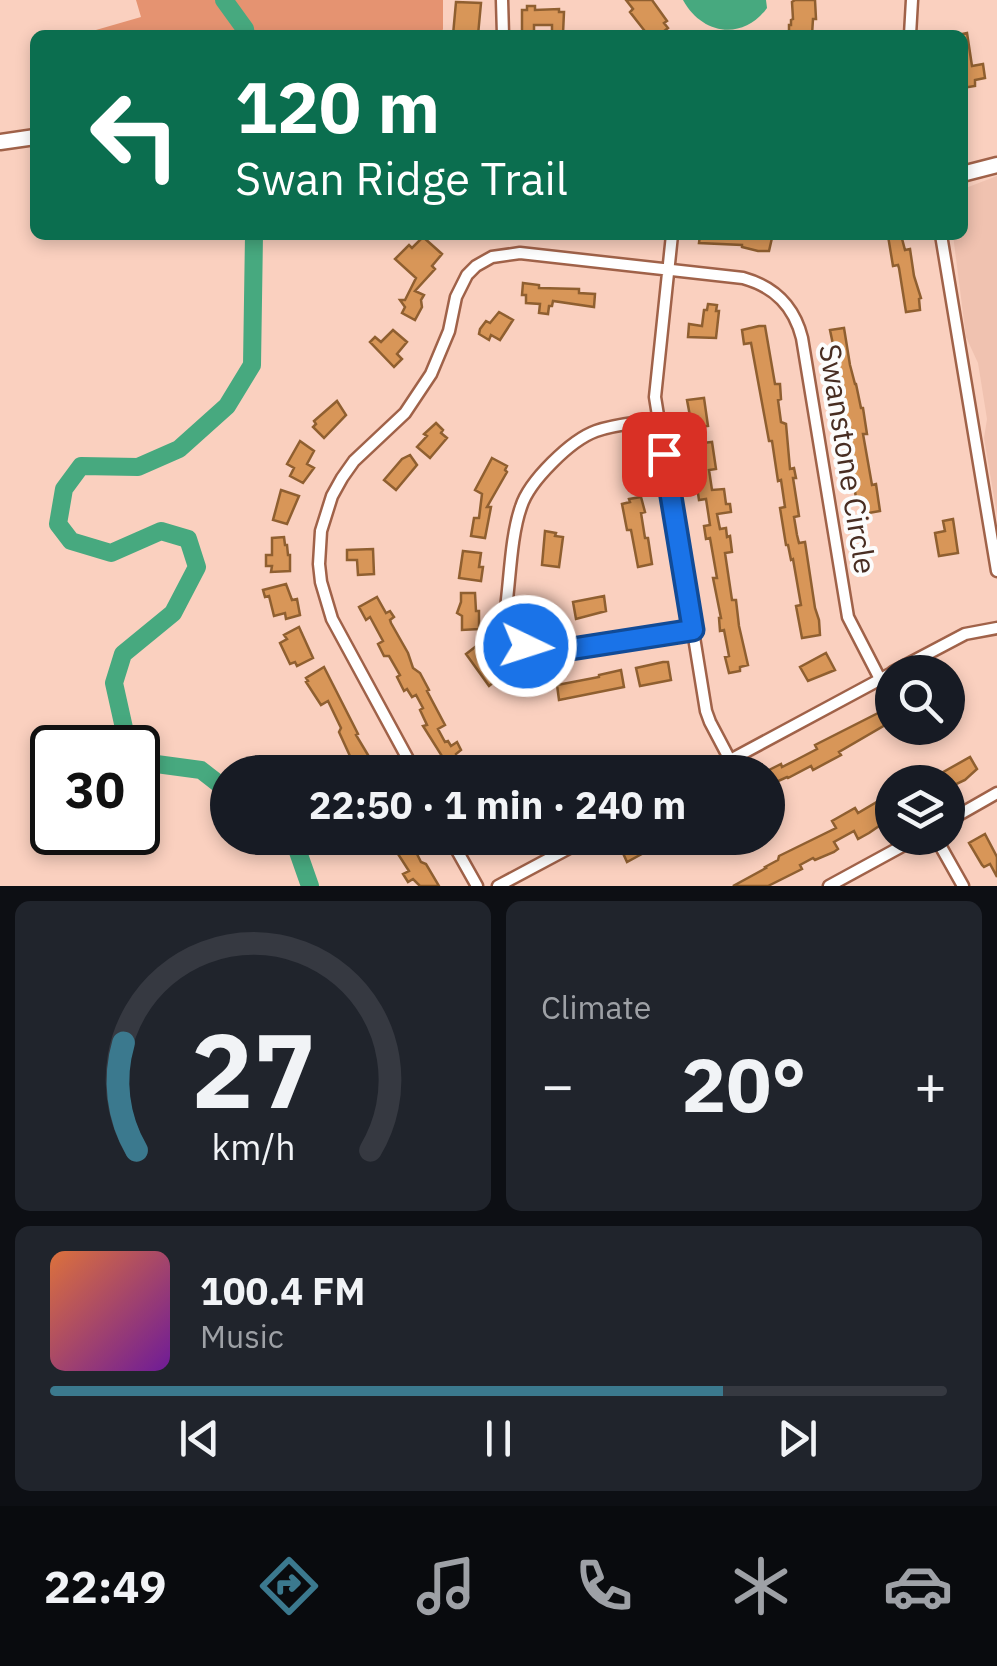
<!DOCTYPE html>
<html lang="en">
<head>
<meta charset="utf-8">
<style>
	:root { --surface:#171b24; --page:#20242c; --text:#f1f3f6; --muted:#9ea1a6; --line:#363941; --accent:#3b798e }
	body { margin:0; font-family:"IBM Plex Sans",sans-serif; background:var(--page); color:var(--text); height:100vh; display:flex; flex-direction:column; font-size:38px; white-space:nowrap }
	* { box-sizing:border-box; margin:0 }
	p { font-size:32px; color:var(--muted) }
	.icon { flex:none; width:55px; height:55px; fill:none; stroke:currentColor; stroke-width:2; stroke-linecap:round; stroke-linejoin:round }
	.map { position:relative; height:886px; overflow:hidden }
	.side { display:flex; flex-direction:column; gap:15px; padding:15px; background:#0d0f14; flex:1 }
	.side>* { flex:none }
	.top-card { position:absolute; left:30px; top:30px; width:938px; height:210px; border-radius:15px; box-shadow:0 5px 15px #0003; background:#0b6e4f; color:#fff; overflow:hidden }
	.controls { position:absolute; left:875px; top:655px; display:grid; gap:20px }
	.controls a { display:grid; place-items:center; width:90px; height:90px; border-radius:50%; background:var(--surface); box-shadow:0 5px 15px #0003; font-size:50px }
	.speed { position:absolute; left:30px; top:725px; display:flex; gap:20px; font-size:50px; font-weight:700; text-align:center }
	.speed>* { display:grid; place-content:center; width:130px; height:130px; border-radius:50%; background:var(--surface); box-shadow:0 5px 15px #0003; line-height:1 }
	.speed .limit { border:5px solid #111; border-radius:15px; background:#fff; color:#111 }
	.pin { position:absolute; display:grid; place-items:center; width:85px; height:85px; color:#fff; margin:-42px; border-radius:20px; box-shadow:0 5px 15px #0006 }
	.me { position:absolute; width:110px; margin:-55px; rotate:94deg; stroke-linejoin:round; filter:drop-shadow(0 0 8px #0008) }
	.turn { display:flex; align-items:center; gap:35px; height:210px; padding:0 40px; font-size:45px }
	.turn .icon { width:130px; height:130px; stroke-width:2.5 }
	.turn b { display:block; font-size:70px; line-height:85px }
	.big { font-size:75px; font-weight:700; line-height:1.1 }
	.side .widget { flex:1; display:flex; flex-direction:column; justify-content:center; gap:15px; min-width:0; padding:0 35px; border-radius:15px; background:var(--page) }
	.side .dial { align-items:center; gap:0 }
	.dial svg { height:260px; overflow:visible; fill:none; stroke:var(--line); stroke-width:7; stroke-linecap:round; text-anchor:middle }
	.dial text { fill:var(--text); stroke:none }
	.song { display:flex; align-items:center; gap:30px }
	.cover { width:120px; height:120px; border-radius:15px; background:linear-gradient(135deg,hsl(20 70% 55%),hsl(280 70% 35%)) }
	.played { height:10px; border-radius:5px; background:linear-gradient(90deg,var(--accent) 75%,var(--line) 75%) }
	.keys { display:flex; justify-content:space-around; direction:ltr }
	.heat { display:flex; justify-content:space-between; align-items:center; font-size:55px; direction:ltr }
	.side .tiles { flex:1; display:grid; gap:15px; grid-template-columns:1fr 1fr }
	.widget:last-child { grid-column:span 2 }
	.trip { position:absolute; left:210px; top:755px; width:575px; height:100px; border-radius:50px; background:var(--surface); box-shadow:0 5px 15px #0003; font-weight:700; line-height:100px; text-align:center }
	.tab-bar { display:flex; height:160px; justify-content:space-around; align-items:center; background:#090b0e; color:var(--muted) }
	.tab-bar .icon { width:70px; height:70px }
	.tab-bar .selected { color:var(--accent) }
	.tab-bar b { font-size:45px; color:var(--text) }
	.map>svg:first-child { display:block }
</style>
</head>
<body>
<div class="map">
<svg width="997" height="886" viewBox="0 0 997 886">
	<rect width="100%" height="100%" fill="#fad0bf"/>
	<path fill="#f0c2b0" d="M997,176V515L984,438L987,419L978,363L966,337L953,235H962L963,189Z"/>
	<path fill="#e59371" d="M136,0H443V29L441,35H90L89,32L141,17Z"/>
	<path fill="#47a97f" d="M683,0H766L767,8C743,41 702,35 683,0Z"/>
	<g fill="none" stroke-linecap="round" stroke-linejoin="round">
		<path stroke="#47a97f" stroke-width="18" d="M224,0L245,29L246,35
			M135,748L126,737L114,683L123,654L173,613L197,567L188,539L161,531L111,553L71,541L58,524L64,489L81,466L138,467L179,449L227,406L252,365L254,235
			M138,750L149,763L201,770L228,791
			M283,838L297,849L310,886"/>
	</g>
	<path fill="#d89658" stroke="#8f5f30" stroke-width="2.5" d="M626,0H652L667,21L664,23L668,28L659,35H638L644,30L630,12L633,9Z
		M795,0H815L816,19H813L812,35H789V25H791V20L793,19L792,2Z
		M456,2L481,3L478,35H453Z
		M527,6H535V10L559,9V12H564L563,34H552V25H534V32H522V10H527Z
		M967,33L972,66L983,64L985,78L975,80V86L962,88V34Z
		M700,235H760L772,238L769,251H758L742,247V245L699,243Z
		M901,235L905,250L910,249L914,276L921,298L919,299L920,310L906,312L899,268L898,265L893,266L888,236Z
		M423,237L442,254L432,266L435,269L415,291L424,295L421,300L422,307L415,320L402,313L405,307L400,300H405L416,278L395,259L409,245L412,248Z
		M523,283L539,285V288L579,289V293L595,294L594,307L553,301L552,306H549L548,314L539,313L540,304L526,303V295H522Z
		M708,304L717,305L716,311H719L716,338L688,337L689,324L702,326L704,310H707Z
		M499,312L513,320L500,340L491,335L489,340L479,334L480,329L486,321L490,323Z
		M759,326H765L775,384H780L781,399L778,400L781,422L786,424L790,469L794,468L796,478H793L799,516L794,517L797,535L799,543L805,542L815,608L819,620L820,635L802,638L796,606L801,605L793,559L791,560L788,545H786L780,508L785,507L781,480L778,481L772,441H769L751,343L744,344L742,330Z
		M844,328L850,365L855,384H856L861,408H863L867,434H863L872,485L876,484L880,511L863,514L860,498L856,499L855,491L853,462L842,407H846L830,330Z
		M393,330L407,342L397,354L402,359L394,367L370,342L375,337L381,342Z
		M704,398L708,426L700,427L703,443L712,442L716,469L709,470L712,490L724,489L726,504H730L731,512L717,514L720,529L726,528L727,537L730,536L732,552L725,553L732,600H736L739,626L748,665L740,667V671L729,673L725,657L729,656L724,630L720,631L719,618H721L713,578H717L710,538L706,539L704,526L710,525L706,499L699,500L693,460H697L692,432L689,433L686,416H690L687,400Z
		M337,401L346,415L324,438L313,427L316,424L314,421Z
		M436,423L443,430L441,433L447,438L430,458L417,447L427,436L424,434Z
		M300,441L314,451L307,464L314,468L303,483L290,476L294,468L287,464Z
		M410,455L417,465L396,490L384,480L402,459Z
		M492,458L507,466L505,470L507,472L487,507H491L485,538L471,536L474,518H479L482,494L475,490Z
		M281,490L299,496L287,524L273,520Z
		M641,497L645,512L641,513L645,538H648L652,564L638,567L631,530H627L622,504L630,502L629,499Z
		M953,519L958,553L939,556L935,533L945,531L943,521Z
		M545,531L556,533L555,536L563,537L559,567L542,565Z
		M284,537L285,545H287L288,555H290V571L271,572L272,566H266V555H272V538Z
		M373,549L374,574L358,575L357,560H347V550Z
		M463,551L481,553L479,567H483L481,581L459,578Z
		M286,584L292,600L297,599L300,615L286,619L285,613L274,616L269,596L265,597L263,590Z
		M461,593H475L476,611H479V629L462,630V616L457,613L461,602Z
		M604,596L606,611L576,619L573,602Z
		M377,597L386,613L390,611L394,617L390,620L391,623L408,653L413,668L420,673L429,690L427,691L445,725L438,729L445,742L448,741L451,746L457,742L461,750L456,754L463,768L454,772H452L423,726L427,725L420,710L423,708L416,695L412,697L407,689L404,691L397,677L400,675L389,656H384L378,644L383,641L370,617L366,620L359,607Z
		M299,627L313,658L297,666L295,662L290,664L280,643L287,639L284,635Z
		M483,641L495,654L492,657L505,673L489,686L466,654Z
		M826,653L835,670L808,681L800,667Z
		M663,662H668L671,680L640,686L636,668Z
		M324,667L358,734L356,735L371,760L375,758L383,772H344L355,767L339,732L341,728L328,701L321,705L306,682L308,681L306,678Z
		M621,670L624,687L559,700L557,685L599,677V675Z
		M892,706V721L839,752L841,755L813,770L811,766L788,778L787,777L774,783L772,781L767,771L781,764L782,767L796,760L817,749L815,745Z
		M970,757L977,769L965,780L950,787L948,782H918L935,773L936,776Z
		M892,793V817L869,833L858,839L854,831L834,842L838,849L834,852L815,860L813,858L800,865L802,869L768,886H733L766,868L765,867L778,860L779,856L836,828L832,821L839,817L855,808L858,813Z
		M985,834L997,857V877L990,864L984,867L982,865L969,843Z
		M393,838H414L421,849L416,852L421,862L426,864L439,886H420L413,879L408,882L403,874L409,871L389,840Z
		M648,838H698L677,849L671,843L664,847L662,843L627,862L622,851Z"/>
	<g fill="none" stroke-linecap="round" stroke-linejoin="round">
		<g stroke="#a06249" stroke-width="15">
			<path id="street" d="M502,0L503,35
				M910,35L912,0
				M672,235L655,397L706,711L710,722L730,760
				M941,235L997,571
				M658,419C638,423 616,424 596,431C571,440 529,481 521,507C511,535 510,578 506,608C508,632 521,646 544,652L693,630
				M893,672L965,634L997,628
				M415,772L332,619L321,582L319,564L321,531L332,496L342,478L354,461L405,413L431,374L449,331L456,297L467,275L476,266L492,257L520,253L743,278C775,287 794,306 802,338L848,617L880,679
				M708,772L892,673
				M948,821L997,793
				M450,838L477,886
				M936,838L963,886
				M498,886L588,838
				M829,886L917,838"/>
		</g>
		<g stroke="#a06249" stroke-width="19">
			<path id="secondary" d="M0,142L35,137
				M962,174L997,165"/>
		</g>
		<use href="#street" stroke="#fff" stroke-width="10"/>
		<use href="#secondary" stroke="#fff" stroke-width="14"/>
	</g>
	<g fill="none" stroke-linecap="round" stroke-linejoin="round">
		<g stroke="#114b97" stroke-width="25">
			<path id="route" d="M526,646L552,652L693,630L664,454"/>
		</g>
		<use href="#route" stroke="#1a73e8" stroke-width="18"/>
	</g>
	<g text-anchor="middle" stroke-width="8" stroke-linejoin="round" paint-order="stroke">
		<g font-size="30" fill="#482d22" stroke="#fcfcfc">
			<text transform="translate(847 459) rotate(81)" y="10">Swanstone Circle</text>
		</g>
	</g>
</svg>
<div class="controls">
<a><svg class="icon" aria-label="search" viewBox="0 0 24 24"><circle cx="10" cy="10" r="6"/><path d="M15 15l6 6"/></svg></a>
<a><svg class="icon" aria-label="layers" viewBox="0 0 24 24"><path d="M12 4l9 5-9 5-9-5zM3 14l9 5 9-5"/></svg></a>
</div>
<div class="speed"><div class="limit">30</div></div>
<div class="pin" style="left:664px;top:454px;background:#d93025"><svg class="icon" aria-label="arrive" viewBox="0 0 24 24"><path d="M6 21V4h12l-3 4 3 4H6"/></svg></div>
<svg class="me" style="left:526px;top:646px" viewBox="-20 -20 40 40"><circle r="17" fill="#1a73e8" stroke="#fff" stroke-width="3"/><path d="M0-11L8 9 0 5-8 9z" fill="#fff"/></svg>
<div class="trip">22:50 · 1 min · 240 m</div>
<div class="top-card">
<div class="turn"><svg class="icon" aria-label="left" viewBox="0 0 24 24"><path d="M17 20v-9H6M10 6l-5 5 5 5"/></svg><div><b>120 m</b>Swan Ridge Trail</div></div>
</div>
</div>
<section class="side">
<div class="tiles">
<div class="widget dial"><svg viewBox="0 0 100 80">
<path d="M14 69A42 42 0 1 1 86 69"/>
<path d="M14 69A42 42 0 0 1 10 36" stroke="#3b798e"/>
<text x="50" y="56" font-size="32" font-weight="700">27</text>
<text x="50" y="72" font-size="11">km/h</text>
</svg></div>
<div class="widget"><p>Climate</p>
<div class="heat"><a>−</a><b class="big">20°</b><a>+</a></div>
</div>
<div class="widget">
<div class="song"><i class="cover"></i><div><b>100.4 FM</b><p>Music</p></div></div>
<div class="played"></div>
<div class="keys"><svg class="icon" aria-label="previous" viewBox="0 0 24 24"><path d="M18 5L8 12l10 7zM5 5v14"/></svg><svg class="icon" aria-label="pause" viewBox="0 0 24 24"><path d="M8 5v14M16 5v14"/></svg><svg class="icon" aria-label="next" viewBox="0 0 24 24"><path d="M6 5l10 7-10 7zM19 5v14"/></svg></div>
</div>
</div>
</section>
<nav class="tab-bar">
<b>22:49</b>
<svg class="icon selected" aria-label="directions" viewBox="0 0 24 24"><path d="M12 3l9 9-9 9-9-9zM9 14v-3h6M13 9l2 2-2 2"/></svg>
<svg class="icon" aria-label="music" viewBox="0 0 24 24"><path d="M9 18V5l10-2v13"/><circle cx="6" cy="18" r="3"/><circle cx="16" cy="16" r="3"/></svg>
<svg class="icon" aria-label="phone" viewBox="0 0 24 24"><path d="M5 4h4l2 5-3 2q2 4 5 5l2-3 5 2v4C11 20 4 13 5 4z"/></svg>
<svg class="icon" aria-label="climate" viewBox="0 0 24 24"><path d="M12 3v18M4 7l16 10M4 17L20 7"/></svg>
<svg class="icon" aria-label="car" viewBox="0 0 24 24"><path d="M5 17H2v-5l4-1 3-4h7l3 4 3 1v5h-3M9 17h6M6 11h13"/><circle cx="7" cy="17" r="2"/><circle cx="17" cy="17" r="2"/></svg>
</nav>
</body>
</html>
